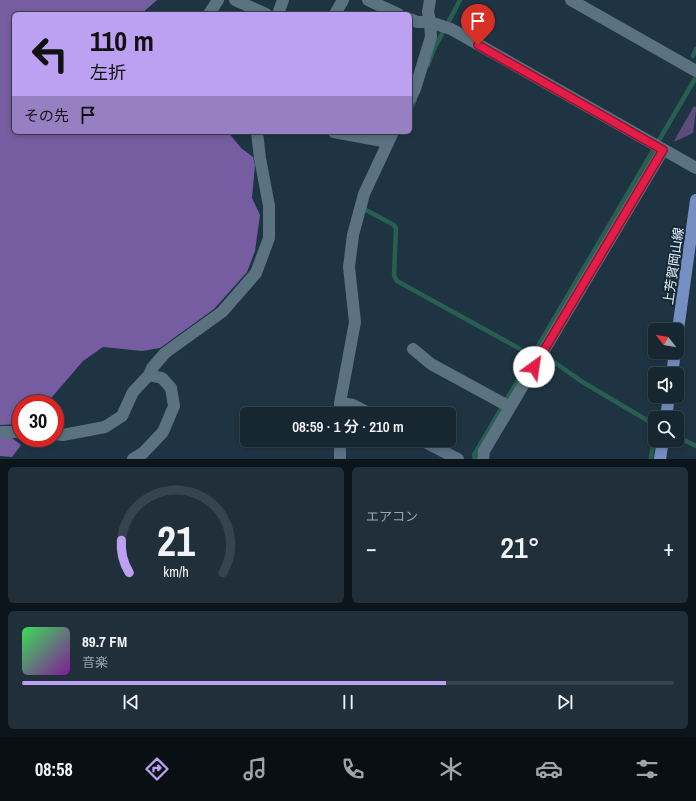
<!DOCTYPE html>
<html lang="ja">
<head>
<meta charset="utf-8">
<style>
	:root { --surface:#172732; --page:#202f3a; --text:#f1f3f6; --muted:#9ea5ac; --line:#36444d; --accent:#bca0f2 }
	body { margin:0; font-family:"Archivo Narrow","Noto Sans JP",sans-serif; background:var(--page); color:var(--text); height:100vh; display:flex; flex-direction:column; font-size:15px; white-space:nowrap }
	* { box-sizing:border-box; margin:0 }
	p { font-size:13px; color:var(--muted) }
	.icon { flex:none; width:22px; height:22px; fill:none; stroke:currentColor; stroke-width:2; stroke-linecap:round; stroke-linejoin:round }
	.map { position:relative; height:459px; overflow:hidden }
	.drawer { display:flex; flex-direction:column; gap:8px; padding:8px; background:#0d151c; flex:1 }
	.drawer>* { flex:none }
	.guide { position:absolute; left:12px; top:12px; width:400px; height:122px; border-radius:6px; box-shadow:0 2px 6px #0003,0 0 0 1px var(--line); background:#bca0f2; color:#111; overflow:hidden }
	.needle { width:26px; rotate:301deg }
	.buttons { position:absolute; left:648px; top:323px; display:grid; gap:8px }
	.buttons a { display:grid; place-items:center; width:36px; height:36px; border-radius:6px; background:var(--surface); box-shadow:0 2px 6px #0003,0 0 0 1px var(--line); font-size:20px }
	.speed { position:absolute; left:12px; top:395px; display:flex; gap:8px; font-size:20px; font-weight:700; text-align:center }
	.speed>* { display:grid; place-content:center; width:52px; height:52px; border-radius:50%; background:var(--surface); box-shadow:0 2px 6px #0003,0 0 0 1px var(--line); line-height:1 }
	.speed .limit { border:6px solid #d22; background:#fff; color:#111 }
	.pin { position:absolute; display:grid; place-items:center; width:34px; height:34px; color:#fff; margin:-41px -17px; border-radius:50% 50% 50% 0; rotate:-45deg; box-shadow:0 0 4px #0007 }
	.pin .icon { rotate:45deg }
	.me { position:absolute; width:44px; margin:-22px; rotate:31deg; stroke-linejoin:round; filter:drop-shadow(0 0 3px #0008) }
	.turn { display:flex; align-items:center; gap:14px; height:84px; padding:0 12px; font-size:18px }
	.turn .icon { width:52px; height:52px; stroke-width:2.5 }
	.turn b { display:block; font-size:28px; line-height:34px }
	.then { display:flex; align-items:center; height:38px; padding:0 12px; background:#0003; gap:8px; font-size:15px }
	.big { font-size:30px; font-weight:600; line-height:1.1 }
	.drawer .tile { flex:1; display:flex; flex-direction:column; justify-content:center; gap:6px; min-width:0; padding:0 14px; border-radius:6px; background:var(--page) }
	.drawer .dial { align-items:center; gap:0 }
	.dial svg { height:104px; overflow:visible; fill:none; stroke:var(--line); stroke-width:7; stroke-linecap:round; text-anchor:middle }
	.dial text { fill:var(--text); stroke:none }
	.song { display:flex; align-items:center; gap:12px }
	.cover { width:48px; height:48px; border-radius:6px; background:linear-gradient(135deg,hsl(130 70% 55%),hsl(290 70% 35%)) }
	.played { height:4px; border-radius:2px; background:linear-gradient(90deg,var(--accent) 65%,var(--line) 65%) }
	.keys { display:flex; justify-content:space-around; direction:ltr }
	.heat { display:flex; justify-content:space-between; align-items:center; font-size:22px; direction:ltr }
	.drawer .tiles { flex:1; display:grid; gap:8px; grid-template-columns:1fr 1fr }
	.tile:last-child { grid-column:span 2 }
	.trip { position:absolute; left:240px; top:407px; width:216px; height:40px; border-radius:6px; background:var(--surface); box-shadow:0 2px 6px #0003,0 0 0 1px var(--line); font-weight:600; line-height:40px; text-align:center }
	.tab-bar { display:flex; height:64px; justify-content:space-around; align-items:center; background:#091014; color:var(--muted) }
	.tab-bar .icon { width:28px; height:28px }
	.tab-bar .active { color:var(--accent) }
	.tab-bar b { font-size:18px; color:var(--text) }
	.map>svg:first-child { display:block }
</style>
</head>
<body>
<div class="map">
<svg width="696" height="459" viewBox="0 0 696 459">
	<rect width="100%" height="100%" fill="#1f3442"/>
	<path fill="#5e4d7c" d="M694,106L696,107V110L693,133L676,141H674Z"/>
	<path fill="#765da1" d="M0,0H157L141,14H14V132H228L241,148L253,157L255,165L252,198L260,215L255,251L247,272L214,309L160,348L142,351L103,347L83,361L46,404H21V424L0,425Z
		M0,437H11L21,445L12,457L0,456Z"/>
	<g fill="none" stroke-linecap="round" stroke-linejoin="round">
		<path stroke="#275f51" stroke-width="4.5" d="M449,21L460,0
			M693,56L696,49
			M428,65L434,49L442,34
			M410,110L415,100
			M365,206L364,209L394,225L396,228L394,275L397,281L533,356
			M547,357L581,381L655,425
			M682,439L696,446
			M475,459L474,455L695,79
			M651,459L655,428"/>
		<path stroke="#5b7281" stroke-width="12" d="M235,0L266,14
			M368,0L398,14
			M571,0L696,71
			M209,14L218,0
			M278,14L283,0
			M335,14L343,0
			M410,19L417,22H430L451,29L696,168
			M410,99L415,89L431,37L430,22L428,12L430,0
			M334,132L388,142
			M413,349L431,364L510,407
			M149,375L152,368L165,353L222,312L256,273L269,238V206L260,158L257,132
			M340,403L353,405L371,414
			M340,414V403L355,322L349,267L353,235L364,194L393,132
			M0,432H21
			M55,434L63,435L105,427L122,416L133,392L149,375L162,378L171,388L174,406L163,432L143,453L133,459
			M421,440L458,459
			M340,459V440
			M483,459L484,451L663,150"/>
		<path stroke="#758fc2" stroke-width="12" d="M677,337L696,200
			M672,374L675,352
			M666,418L669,396
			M660,459L663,440"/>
	</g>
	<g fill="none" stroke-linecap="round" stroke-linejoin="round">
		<g stroke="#92132f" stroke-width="10">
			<path id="route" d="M478,45L663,150L534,367"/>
		</g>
		<use href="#route" stroke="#e11d48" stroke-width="7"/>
	</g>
	<g text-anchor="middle" stroke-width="4" stroke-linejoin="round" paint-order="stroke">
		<g font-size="13" fill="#e8f5fe" stroke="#152a37">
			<text transform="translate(673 266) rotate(-82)" y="5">上芳賀岡山線</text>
		</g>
	</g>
</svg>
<div class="buttons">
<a><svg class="needle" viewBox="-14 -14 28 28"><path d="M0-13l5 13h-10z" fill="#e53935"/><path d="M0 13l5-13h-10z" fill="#9ea5ac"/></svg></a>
<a><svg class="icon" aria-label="sound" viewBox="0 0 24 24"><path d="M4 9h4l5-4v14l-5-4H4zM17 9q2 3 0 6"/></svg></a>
<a><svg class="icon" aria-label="search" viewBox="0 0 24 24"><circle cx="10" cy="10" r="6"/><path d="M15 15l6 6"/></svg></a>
</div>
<div class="speed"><div class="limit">30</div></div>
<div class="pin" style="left:478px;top:45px;background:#d93025"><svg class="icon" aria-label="arrive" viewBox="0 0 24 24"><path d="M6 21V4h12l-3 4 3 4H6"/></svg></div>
<svg class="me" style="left:534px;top:367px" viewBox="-20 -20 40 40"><circle r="19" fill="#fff"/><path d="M0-13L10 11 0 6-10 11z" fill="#e11d48"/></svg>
<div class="trip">08:59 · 1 分 · 210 m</div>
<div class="guide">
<div class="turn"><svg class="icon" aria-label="left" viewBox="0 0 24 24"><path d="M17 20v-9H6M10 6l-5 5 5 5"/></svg><div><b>110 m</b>左折</div></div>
<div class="then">その先<svg class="icon" aria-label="arrive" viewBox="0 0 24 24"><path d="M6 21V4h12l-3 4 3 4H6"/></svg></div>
</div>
</div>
<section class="drawer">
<div class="tiles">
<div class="tile dial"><svg viewBox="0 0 100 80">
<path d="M14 69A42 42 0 1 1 86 69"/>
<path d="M14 69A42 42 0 0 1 8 44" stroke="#bca0f2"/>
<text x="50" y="56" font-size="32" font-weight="700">21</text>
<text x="50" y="72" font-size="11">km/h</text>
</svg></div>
<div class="tile"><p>エアコン</p>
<div class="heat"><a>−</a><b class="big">21°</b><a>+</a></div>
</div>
<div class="tile">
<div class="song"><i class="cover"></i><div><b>89.7 FM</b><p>音楽</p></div></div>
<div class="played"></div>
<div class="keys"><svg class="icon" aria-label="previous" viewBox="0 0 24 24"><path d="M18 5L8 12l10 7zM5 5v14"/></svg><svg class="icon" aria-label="pause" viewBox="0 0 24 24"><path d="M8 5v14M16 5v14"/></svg><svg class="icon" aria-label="next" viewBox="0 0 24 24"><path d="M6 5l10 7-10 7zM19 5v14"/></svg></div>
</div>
</div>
</section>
<nav class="tab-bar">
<b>08:58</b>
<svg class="icon active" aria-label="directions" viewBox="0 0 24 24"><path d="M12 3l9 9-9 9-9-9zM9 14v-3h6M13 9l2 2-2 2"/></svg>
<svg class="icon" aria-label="music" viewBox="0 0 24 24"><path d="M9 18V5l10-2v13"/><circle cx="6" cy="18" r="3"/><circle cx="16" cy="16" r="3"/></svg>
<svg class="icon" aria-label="phone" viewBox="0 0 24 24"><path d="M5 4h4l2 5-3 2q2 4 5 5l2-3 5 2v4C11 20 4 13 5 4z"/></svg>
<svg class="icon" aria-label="climate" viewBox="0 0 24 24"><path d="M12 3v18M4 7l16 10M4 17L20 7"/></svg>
<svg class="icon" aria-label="car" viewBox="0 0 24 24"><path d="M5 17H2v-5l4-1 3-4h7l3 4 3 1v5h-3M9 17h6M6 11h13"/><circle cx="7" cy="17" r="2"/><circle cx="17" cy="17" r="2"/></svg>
<svg class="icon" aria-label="filters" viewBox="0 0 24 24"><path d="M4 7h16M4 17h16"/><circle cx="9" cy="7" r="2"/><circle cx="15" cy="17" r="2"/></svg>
</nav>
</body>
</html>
